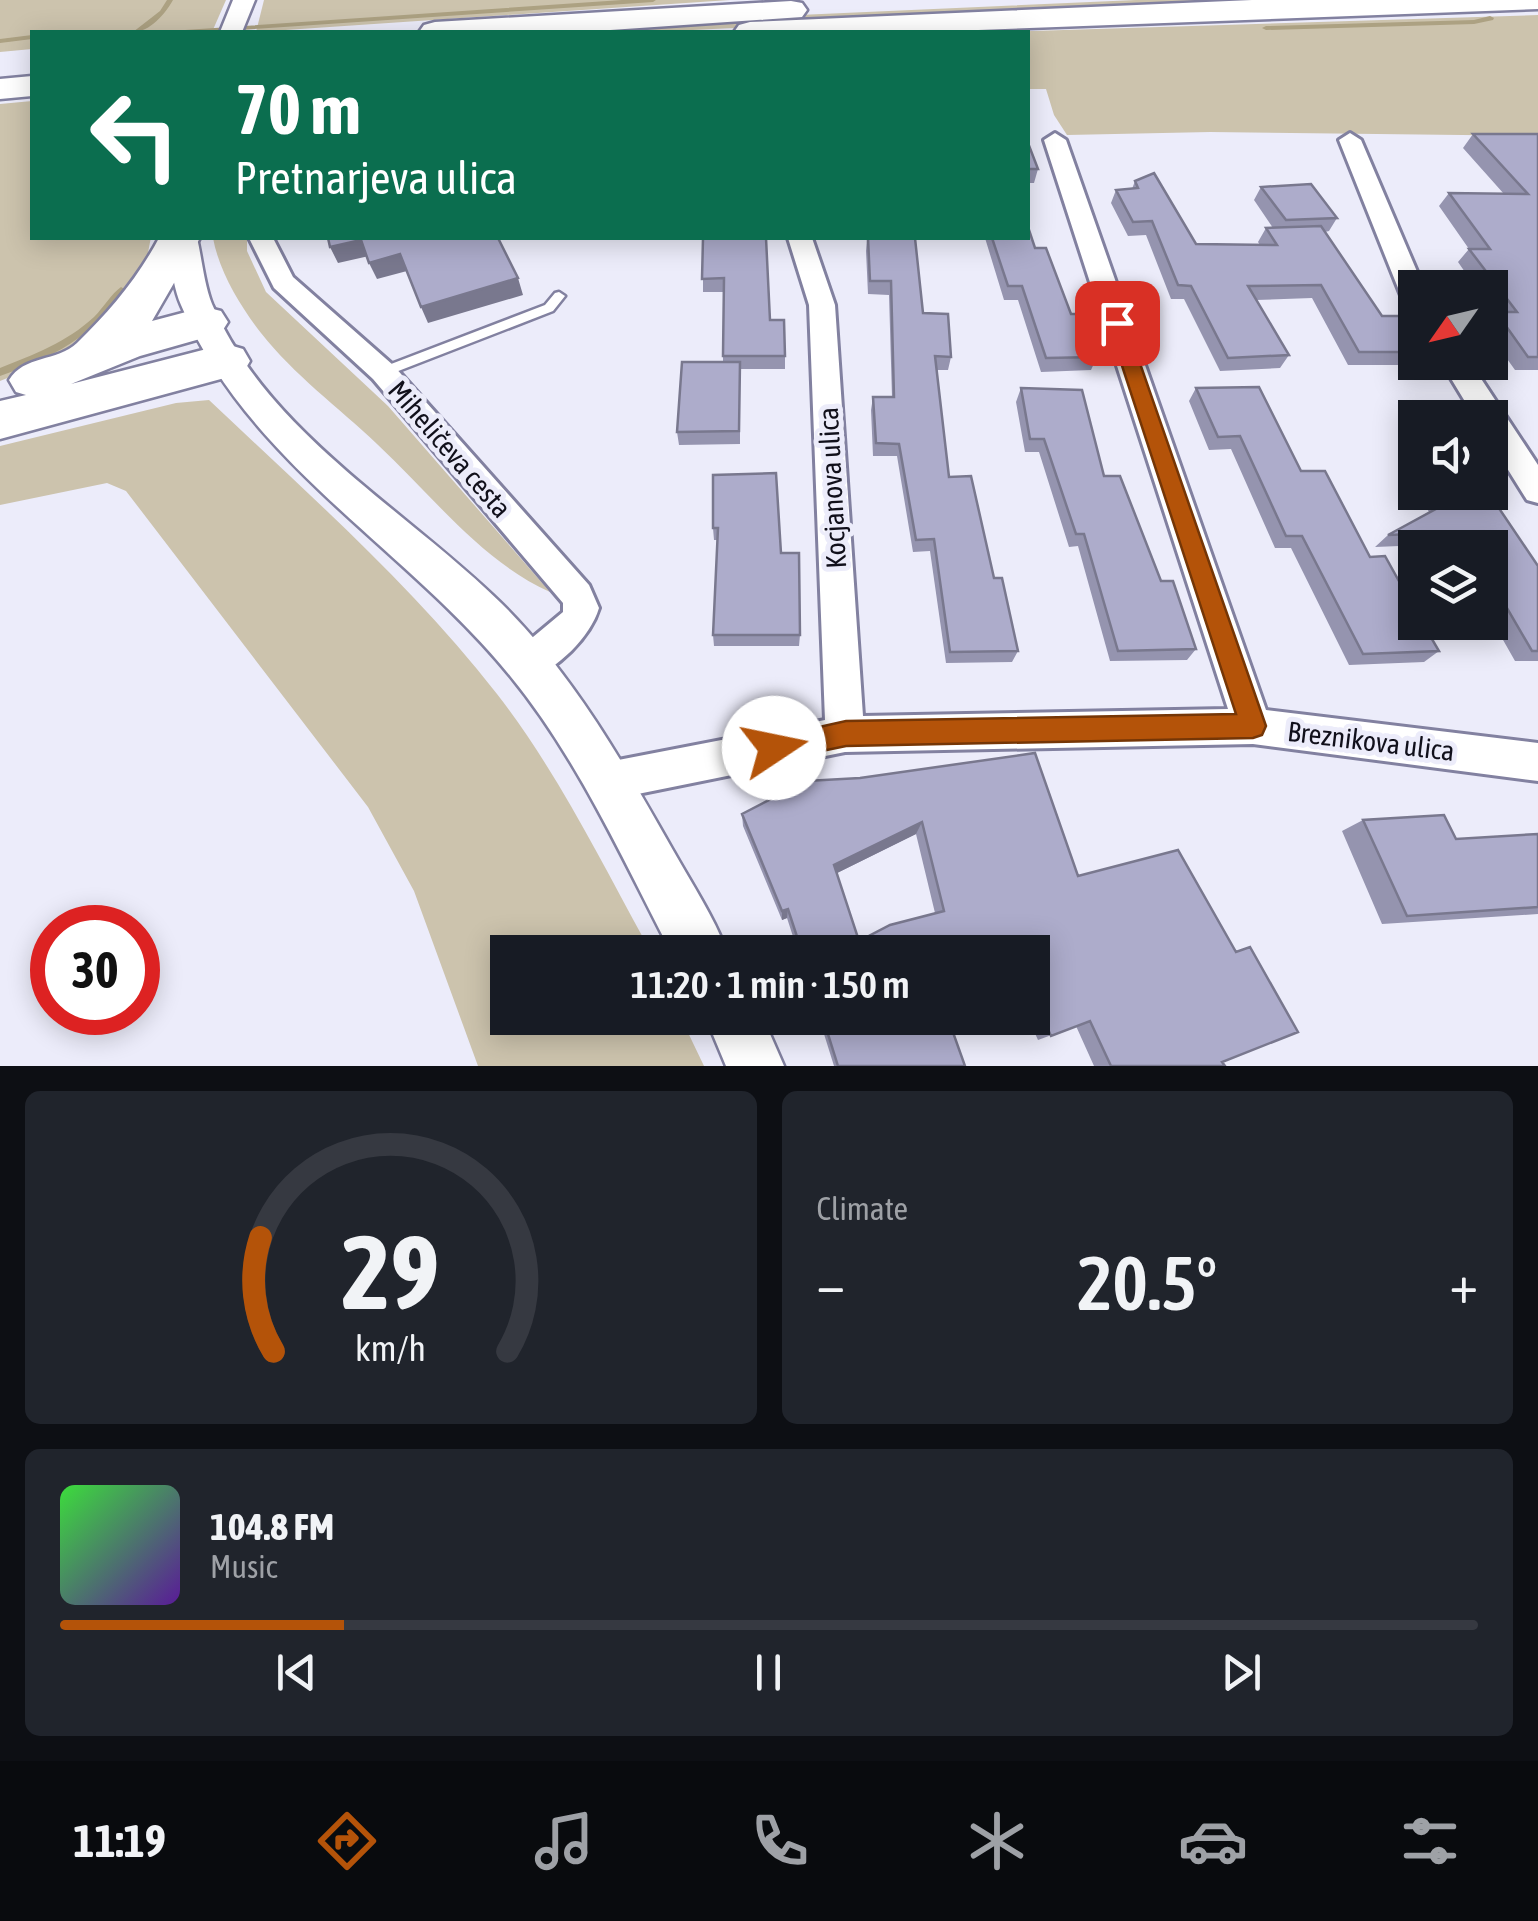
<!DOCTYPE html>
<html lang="en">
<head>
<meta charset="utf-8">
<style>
	:root { --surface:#171b24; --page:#20242c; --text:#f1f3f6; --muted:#9ea1a6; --line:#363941; --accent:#b45309 }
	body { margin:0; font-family:"Asap Condensed",sans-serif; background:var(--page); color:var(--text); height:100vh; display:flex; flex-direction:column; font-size:38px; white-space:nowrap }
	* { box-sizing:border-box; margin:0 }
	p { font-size:32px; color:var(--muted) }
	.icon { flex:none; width:55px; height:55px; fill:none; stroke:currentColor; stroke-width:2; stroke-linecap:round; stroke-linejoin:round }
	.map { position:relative; height:1066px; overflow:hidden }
	.details { display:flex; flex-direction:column; gap:25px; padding:25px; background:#0d0f14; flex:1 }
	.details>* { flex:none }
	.hud { position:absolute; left:30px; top:30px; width:1000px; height:210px; border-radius:0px; box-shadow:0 5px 25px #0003; background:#0b6e4f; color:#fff; overflow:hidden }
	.needle { width:65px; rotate:236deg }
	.buttons { position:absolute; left:1398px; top:270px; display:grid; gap:20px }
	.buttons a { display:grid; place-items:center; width:110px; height:110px; border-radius:0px; background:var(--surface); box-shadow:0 5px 25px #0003; font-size:50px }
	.speed { position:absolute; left:30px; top:905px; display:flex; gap:20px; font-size:50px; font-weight:700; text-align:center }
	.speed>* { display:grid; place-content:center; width:130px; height:130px; border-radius:50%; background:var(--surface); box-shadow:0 5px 25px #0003; line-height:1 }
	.speed .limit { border:15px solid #d22; background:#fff; color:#111 }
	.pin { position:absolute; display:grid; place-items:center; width:85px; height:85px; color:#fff; margin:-42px; border-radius:20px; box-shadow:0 5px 15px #0006 }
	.me { position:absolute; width:110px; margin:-55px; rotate:79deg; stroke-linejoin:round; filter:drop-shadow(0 0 8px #0008) }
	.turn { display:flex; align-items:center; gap:35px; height:210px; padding:0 40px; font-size:45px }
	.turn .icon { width:130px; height:130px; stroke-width:2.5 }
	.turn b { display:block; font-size:70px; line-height:85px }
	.big { font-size:75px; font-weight:600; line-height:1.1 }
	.details .widget { flex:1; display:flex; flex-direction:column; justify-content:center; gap:15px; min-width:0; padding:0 35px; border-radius:15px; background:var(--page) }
	.details .dial { align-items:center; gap:0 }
	.dial svg { height:260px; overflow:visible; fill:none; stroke:var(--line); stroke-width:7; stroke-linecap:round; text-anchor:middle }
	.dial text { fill:var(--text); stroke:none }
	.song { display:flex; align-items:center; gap:30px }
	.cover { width:120px; height:120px; border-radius:15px; background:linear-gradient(135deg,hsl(120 70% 55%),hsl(270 70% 35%)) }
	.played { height:10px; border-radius:5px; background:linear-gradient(90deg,var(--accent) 20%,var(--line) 20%) }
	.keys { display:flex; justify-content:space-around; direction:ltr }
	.heat { display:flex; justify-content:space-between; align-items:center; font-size:55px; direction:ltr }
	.details .tiles { flex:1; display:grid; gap:25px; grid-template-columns:1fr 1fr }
	.widget:last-child { grid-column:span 2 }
	.trip { position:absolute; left:490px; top:935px; width:560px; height:100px; border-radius:0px; background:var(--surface); box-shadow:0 5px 25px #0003; font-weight:600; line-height:100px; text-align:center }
	.tab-bar { display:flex; height:160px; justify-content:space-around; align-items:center; background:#090b0e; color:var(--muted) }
	.tab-bar .icon { width:70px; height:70px }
	.tab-bar .selected { color:var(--accent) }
	.tab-bar b { font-size:45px; color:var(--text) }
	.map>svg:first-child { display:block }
</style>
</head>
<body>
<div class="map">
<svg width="1538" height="1066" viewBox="0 0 1538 1066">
	<rect width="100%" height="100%" fill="#ececfa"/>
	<path fill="#ccc3ad" d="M0,0H226L212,32H32V49L0,52Z
		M264,0H730L256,32Z
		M1136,0H1305L652,32H550L799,15Z
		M1538,15V136L1210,132L1067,135L1054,115L1046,89H1028V32H1002Z
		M32,101V238H151C148,250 147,264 142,276C118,333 54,360 0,381V104Z
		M213,238H247V251L266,292L388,406L550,592C481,561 432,495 377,444C338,407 294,375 261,333C240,306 219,271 213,238Z
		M209,400C308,494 413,586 497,694C556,770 600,859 646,943L651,952H508V1018H681L704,1066H478L414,891L368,807L126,491L107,483L0,505V446L176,403Z"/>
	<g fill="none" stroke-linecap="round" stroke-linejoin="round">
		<path fill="#aca182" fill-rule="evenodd" d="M167,0H173C165,14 150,32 133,32L160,11Z
			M622,0H656L653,2L210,32H181L185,30Z
			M1490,16L1494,18L1493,20L1474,24L1266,30L1262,28L1266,26L1474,20Z
			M32,35V39L0,43V39Z
			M121,287L126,290C94,336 52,358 0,376V368C33,355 67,342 94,317C104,307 111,294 121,287Z"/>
		<g stroke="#8281a0" stroke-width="5">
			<path id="service" d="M559,292L565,296L553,311L388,375L383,377L376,372L378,369L545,305L555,293Z"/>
		</g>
		<g stroke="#8281a0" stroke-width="6">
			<path id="minor" d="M1055,133L1066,140L1266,710L1538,743V781L1253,744L845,752L608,800L594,795L588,781L594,767L608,762L825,720L809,305L788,238H812L835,305L863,716L1228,709L1044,140Z
				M1350,133L1361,140L1424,288H1415V307L1402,298L1339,140Z
				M249,238H273L293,277L393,365L589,585L599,608C590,638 557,669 528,680L515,676L510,664L515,652L563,612V603L373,379L274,288Z
				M1441,362H1470L1538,465V503L1527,500L1490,441V418H1475Z"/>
		</g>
		<g stroke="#8281a0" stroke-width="5">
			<path id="tertiary" d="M233,0H255L242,32H220Z
				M167,238H197C202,259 204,284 212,304C268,433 404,508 501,603C573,674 624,764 674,852C692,884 714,917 727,952H671C623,860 578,759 511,677C407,548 247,463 181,305C172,285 171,259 167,238Z
				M706,1018H763L784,1066H726Z"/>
		</g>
		<g stroke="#8281a0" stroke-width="5">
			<path id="motorway" d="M1252,0H1538V9L925,32H734L739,25L750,22Z
				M791,1L802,3L807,10L802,17L581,32H419L424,25L435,22Z
				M32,76V96L0,99V79Z
				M159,238H200L152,321L205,307L221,311L228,322L221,333L140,356L71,384L226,344L243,349L250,361L243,373L0,439V401L26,395L16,392L9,380C24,355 57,362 77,343C110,311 137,279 159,238Z"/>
		</g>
		<use href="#service" fill="#fff" fill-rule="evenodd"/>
		<use href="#minor" fill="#fff" fill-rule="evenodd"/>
		<use href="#tertiary" fill="#fff" fill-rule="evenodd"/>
		<use href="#motorway" fill="#fff" fill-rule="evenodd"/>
	</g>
	<path fill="#9594af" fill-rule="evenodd" d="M1473,134H1538V370H1515L1490,335V319L1495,313L1490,306V288H1476L1458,262L1469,249L1439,206L1449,193L1504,194L1463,148Z
		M1028,143L1038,169L1034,183H1028Z
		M1135,181L1196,244L1260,245L1258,242L1266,228H1273L1254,200L1261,187L1337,218L1329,231L1325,232L1382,316L1415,341V360L1411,365H1348L1312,298L1256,300L1289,355L1280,368L1220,371L1184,299H1171L1146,235L1128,236L1111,203L1116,190L1132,189Z
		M703,238L770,320L785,356V369H740V444L679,445L677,432L723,362V292H703Z
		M867,238L923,313L951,357L948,370H936L949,477L994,578L1018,651L1012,662L946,663L930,551L913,552L897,456H873L871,410L873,397H892L889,295L868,294L866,251Z
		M985,238H1028L1097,357L1091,370L1041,372L1018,300H1004Z
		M1021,388L1104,476L1196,649L1187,660L1110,661L1078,546L1069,547L1039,452H1025L1016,402Z
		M1196,388L1301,471L1370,557L1439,651L1424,662L1349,665L1291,548H1275L1231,449L1209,450L1189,401Z
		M713,475L781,553L800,635L799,646H714L713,635L718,540H714L713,528Z
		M1418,492H1488L1538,566V661H1515L1490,617V548H1450L1448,544L1375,547L1388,535L1429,512Z
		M806,781L1078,876L1225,1066H1094L1076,1026L1038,1040L1028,1018H1032V952H798L787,918L782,920L743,826L742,814ZM916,834L935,913L859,941L837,873Z
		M1363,820L1456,839L1538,834V914L1382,924L1342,831Z
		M819,1018H971L950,1025L965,1066H834Z"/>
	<path fill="#79788e" d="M361,240L369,256L338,263L330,247Z
		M400,254L407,271L377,279L369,263Z
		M518,278L523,295L428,323L421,307Z
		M922,822L916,834L831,876L834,865Z
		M788,909L787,918L782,920V911Z"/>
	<path fill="#adaccb" stroke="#79788e" stroke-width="2.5" fill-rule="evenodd" d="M1473,134H1538V357H1528L1496,312H1517L1469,249H1490L1449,193L1528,194Z
		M1028,143L1038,169H1028Z
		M1154,173L1196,244L1277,245L1266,228L1321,226L1382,316H1399L1415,341V352H1359L1321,285L1248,286L1289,355L1228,358L1191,286L1178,285L1152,221L1133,222L1116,190L1138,188L1135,181Z
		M1311,184L1337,218L1286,220L1261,187Z
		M1028,227L1035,248H1046L1071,314H1081L1097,357L1046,358L1022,286H1008L992,238H1028Z
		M328,238H498L518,278L421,307L400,254L369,263L361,240L330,247Z
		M703,238H766L770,320H784L785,356H723L724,278L702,279Z
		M868,238H915L923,313L948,314L951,357L935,356L949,477L971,476L994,578H1002L1018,651L950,652L934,539L916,540L899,444L876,443L873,397H894L891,281H870Z
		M682,362H740L739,431L677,432Z
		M1259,387L1301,471H1325L1370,557L1385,556L1415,610V622H1422L1439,651L1363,654L1302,536H1286L1240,436L1218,437L1196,388Z
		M1021,388L1082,390L1104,476H1120L1161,581H1173L1196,649L1118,651L1084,534H1076L1044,439H1030Z
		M776,473L781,553H799L800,635H713L718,528H713V475Z
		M1438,492H1488L1538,566V651H1532L1490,579V548H1472L1463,532L1388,535L1445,504Z
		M1035,753L1078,876L1178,850L1236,952L1250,947L1298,1032L1222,1062L1225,1066H1111L1090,1021L1051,1036L1032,994V952H802L788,909L782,911L742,814L806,781L860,778ZM922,822L944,911L890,925L859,941L834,865Z
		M1444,815L1456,839L1538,834V907L1407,916L1363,820Z
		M823,1018H967L950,1024L965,1066H838Z"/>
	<path fill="#b45309" stroke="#753606" stroke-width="2.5" d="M1117,317L1126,323L1266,726L1262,735L1253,738L846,746L774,761L765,757L761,748L765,739L846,721L1236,714L1108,323Z"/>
	<g text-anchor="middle" stroke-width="10" stroke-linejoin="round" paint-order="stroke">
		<g font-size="28" fill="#11101b" stroke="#ececfa">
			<text transform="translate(450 449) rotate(49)" y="10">Miheličeva cesta</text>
			<text transform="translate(832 488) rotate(-93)" y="10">Kocjanova ulica</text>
			<text transform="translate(1371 741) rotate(7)" y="10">Breznikova ulica</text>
		</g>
	</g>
</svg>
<div class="buttons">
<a><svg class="needle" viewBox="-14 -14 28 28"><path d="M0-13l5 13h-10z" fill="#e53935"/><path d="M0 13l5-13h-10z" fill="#9ea1a6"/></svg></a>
<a><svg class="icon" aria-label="sound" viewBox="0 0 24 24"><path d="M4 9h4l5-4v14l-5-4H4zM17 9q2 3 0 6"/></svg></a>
<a><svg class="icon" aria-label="layers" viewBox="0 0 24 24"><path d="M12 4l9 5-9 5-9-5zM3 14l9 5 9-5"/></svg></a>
</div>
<div class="speed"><div class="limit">30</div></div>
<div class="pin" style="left:1117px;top:323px;background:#d93025"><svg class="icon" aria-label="arrive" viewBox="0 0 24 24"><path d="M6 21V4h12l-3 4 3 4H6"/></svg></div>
<svg class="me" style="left:774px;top:748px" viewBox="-20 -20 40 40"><circle r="19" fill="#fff"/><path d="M0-13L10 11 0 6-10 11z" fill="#b45309"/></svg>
<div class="trip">11:20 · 1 min · 150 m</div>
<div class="hud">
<div class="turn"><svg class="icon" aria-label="left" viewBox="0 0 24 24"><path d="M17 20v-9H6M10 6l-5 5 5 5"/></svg><div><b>70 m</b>Pretnarjeva ulica</div></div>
</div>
</div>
<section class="details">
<div class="tiles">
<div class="widget dial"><svg viewBox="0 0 100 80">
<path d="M14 69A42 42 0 1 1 86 69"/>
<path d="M14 69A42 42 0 0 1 10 34" stroke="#b45309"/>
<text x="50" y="56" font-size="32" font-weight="700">29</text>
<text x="50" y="72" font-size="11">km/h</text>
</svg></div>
<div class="widget"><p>Climate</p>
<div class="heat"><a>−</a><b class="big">20.5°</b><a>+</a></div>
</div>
<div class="widget">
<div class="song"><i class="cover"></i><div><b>104.8 FM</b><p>Music</p></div></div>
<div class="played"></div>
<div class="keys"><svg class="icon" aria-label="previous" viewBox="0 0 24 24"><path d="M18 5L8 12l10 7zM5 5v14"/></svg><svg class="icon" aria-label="pause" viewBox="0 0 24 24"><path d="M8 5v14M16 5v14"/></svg><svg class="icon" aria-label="next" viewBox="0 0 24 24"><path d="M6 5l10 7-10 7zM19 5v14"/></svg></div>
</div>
</div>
</section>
<nav class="tab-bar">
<b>11:19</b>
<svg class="icon selected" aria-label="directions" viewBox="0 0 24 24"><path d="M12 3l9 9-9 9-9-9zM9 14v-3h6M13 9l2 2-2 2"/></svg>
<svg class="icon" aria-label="music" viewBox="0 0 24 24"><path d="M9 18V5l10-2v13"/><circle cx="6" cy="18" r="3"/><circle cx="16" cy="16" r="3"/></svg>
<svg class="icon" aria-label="phone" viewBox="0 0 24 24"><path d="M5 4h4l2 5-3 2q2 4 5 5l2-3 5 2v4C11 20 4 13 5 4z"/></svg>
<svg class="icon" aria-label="climate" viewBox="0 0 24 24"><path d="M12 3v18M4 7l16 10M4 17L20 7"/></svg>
<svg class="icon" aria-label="car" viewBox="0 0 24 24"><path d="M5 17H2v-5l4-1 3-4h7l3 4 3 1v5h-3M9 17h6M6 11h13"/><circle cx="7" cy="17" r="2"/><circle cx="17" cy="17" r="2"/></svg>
<svg class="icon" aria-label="filters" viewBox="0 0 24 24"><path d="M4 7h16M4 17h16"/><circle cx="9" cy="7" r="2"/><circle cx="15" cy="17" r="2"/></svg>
</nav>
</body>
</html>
